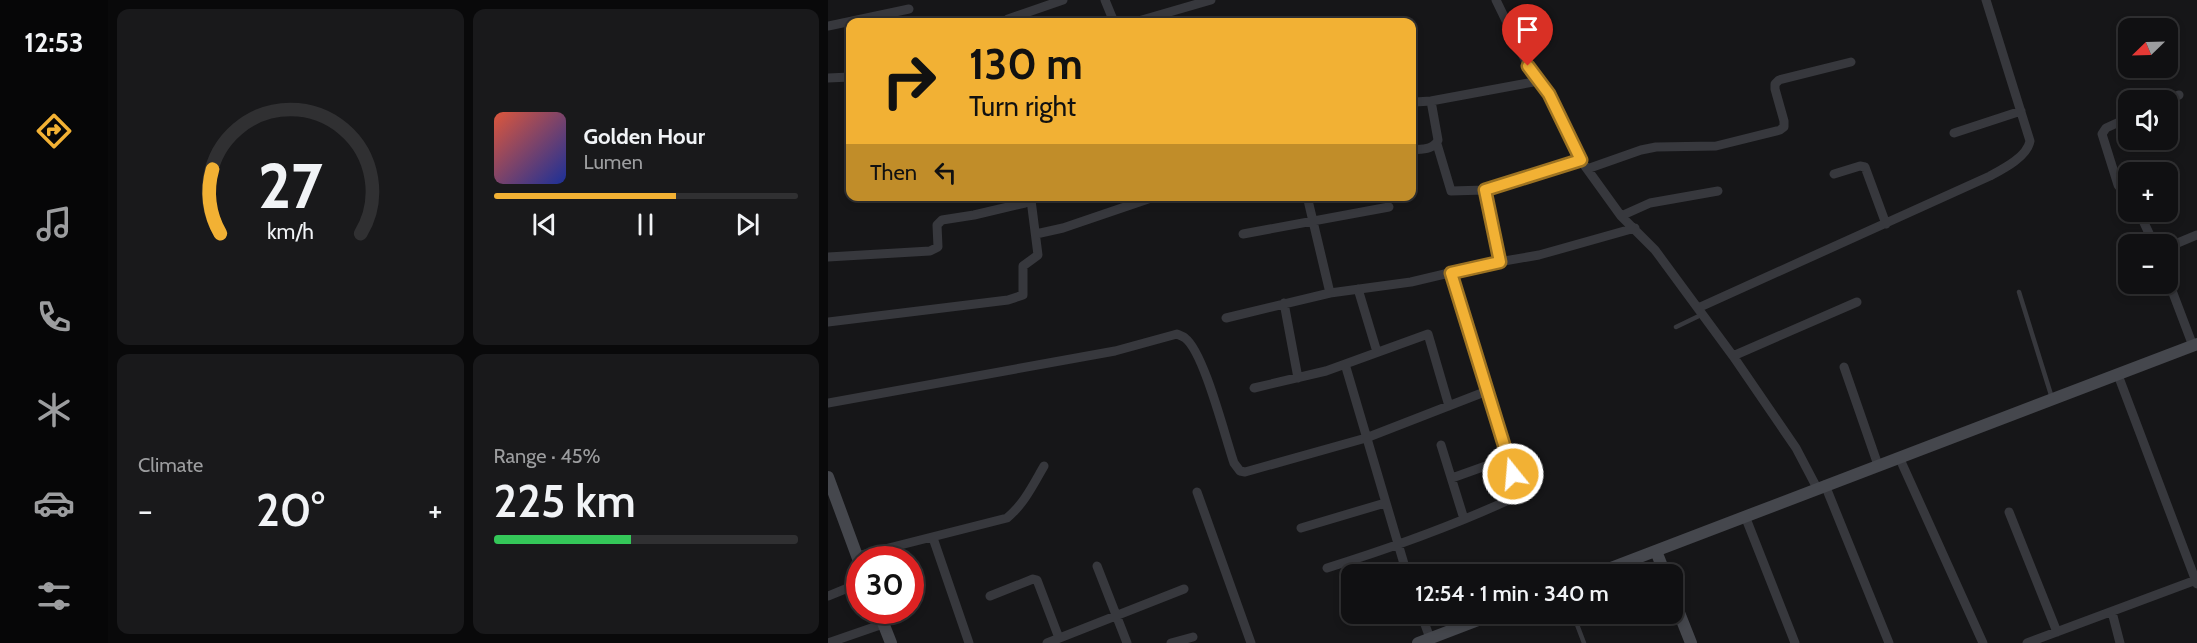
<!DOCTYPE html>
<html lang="en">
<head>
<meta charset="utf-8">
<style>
	:root { --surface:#101012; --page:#19191b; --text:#f1f3f6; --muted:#9c9d9f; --line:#303032; --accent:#f2b134 }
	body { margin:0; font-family:Cabin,sans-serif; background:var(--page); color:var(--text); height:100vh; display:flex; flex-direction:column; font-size:22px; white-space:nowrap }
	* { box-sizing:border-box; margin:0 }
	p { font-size:20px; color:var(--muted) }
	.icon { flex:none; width:33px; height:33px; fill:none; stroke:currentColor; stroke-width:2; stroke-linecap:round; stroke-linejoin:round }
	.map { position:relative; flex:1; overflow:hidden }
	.side { display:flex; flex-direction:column; gap:9px; padding:9px; background:#09090a; width:720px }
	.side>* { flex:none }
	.guide { position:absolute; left:18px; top:18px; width:570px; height:183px; border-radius:12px; box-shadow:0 3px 9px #0003,0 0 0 2px var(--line); background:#f2b134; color:#111; overflow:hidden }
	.needle { width:39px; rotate:247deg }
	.buttons { position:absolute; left:1290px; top:18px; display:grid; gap:12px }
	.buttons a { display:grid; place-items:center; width:60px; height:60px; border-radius:12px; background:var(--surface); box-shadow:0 3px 9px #0003,0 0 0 2px var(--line); font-size:30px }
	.speed { position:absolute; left:18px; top:546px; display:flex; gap:12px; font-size:30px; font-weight:700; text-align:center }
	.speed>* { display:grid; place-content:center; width:78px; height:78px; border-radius:50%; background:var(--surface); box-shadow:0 3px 9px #0003,0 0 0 2px var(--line); line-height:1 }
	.speed .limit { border:9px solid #d22; background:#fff; color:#111 }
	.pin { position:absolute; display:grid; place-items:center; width:51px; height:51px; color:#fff; margin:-62px -26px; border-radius:50% 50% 50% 0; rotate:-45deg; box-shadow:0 0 6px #0007 }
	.pin .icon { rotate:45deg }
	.me { position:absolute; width:66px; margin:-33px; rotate:343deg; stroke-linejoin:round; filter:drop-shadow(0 0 4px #0008) }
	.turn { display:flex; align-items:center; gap:21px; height:126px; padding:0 24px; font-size:27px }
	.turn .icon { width:78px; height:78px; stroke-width:2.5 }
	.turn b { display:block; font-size:42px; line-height:51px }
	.then { display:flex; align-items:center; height:57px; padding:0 24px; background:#0003; gap:12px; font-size:22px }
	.big { font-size:45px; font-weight:600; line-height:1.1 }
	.side .tile { flex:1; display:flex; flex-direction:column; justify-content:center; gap:9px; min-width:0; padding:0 21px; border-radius:12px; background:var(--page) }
	.side .dial { align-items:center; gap:0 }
	.dial svg { height:156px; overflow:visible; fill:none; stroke:var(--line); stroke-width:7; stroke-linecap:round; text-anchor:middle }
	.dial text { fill:var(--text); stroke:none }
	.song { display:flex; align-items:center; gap:18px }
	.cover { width:72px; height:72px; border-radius:9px; background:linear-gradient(135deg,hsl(10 70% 55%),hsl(230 70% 35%)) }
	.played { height:6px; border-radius:3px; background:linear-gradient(90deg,var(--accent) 60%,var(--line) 60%) }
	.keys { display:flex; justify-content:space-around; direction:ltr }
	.heat { display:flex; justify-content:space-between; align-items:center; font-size:33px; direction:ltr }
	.charge { height:9px; border-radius:4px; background:linear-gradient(90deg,#34c759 45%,var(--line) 0) }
	.side .tiles { flex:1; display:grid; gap:9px; grid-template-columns:repeat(2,1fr) }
	.trip { position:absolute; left:513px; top:564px; width:342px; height:60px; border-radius:12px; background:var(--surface); box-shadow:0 3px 9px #0003,0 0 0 2px var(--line); font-weight:600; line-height:60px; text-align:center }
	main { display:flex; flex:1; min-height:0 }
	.tabs { display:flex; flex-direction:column; width:108px; justify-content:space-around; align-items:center; background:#060607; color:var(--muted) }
	.tabs .icon { width:42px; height:42px }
	.tabs .on { color:var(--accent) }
	.tabs b { font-size:27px; color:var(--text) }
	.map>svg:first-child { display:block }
</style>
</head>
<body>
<main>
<nav class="tabs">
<b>12:53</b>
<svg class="icon on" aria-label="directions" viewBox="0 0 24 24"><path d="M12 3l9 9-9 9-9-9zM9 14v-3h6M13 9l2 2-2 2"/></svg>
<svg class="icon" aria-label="music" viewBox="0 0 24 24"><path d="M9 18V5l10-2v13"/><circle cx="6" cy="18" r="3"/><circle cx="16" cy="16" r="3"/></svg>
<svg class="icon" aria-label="phone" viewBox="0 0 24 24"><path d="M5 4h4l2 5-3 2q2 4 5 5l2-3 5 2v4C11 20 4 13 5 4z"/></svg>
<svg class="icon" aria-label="climate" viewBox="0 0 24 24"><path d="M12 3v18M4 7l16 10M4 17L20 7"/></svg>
<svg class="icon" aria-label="car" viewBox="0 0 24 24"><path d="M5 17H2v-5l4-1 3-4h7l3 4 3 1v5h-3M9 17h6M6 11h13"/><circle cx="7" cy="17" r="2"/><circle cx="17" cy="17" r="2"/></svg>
<svg class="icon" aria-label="filters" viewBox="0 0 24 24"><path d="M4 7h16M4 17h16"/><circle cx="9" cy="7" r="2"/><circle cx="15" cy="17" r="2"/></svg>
</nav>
<section class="side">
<div class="tiles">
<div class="tile dial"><svg viewBox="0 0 100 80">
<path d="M14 69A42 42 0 1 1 86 69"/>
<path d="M14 69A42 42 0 0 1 10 36" stroke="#f2b134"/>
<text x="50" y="56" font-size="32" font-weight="700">27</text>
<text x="50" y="72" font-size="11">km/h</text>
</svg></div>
<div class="tile">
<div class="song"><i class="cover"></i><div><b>Golden Hour</b><p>Lumen</p></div></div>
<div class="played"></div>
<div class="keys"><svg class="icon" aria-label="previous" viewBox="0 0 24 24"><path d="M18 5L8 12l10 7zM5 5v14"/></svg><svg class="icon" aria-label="pause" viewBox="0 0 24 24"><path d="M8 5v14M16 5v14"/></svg><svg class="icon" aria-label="next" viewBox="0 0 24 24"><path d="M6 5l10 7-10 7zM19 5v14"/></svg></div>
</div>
<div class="tile"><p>Climate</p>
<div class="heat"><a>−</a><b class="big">20°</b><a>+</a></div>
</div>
<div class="tile"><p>Range · 45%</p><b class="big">225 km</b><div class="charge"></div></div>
</div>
</section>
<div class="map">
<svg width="1369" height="643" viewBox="0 0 1369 643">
	<rect width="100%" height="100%" fill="#161618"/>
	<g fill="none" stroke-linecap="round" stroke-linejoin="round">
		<path stroke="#37383d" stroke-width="4.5" d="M1191,292L1224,398
			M848,327L875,314
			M745,614L756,643"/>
		<path stroke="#37383d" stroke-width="9" d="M277,0L286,22
			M668,0L700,66L721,94L749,155L793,216L827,250L905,356L968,448L989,488
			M180,19L235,0
			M307,22L383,0
			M0,26L81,9
			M0,78L22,77
			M584,99L587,102L603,101L711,81
			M1339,100L1351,95
			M1300,118L1278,128L1274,134L1290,185L1300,198
			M1126,133L1193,111
			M609,144L623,191L657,190
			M584,150C593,149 606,150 610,140L603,101
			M759,169L813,150L828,147L888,146L952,130L956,127V121L947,89V84L951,80L1023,62
			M1006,174L1032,166L1037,167L1058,224
			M479,196L502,293
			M1311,212L1326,244
			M793,216L822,203L890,191
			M208,234L235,228L329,196
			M415,234L561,207
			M1340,247L1369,235
			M0,257L102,251L110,247L109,225L114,220L146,215L197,203L212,196
			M672,262L657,190L753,160
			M1340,280L1365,346
			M530,289L549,352
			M456,303L470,378
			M870,308L1162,176C1175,169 1199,157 1202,141L1158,0
			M398,318L502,293L583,282L659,264L711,255L807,228
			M0,322L180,300L195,295V266L210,255L203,200
			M905,356L1029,302
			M517,364L579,574
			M1016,367L1050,465
			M1290,375L1369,584
			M426,388L498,371L600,334L621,406
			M0,403L287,351L349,334C351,335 355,336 357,338C376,352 397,437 406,463L412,471L417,472L538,438L659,391
			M613,445L636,519
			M1071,457L1155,643
			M624,478L680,458
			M997,485L1061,643
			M369,492L423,643
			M1181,512L1229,632
			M917,516L967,643
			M473,528L557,503
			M105,538L141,643
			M29,556L179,518C196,504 205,485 216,466
			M269,566L299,643
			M499,568C563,548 625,526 685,498L689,490L623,273
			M0,596L32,583
			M162,596L205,579L209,580L231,638
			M1284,612L1292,643
			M593,614L602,638
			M0,643L55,624
			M219,643L356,589
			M343,643L365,637
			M1199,643L1368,580"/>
		<path stroke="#45474d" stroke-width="12" d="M0,477L32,564
			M828,551L837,574
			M767,574L1369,344
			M844,595L863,643
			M50,610L63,643
			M590,643L666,614"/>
	</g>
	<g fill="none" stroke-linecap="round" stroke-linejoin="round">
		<g stroke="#9d7322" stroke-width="15">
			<path id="route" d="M685,474L623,273L672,262L657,190L753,160L721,94L700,66"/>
		</g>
		<use href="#route" stroke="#f2b134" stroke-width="10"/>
	</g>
</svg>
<div class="buttons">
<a><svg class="needle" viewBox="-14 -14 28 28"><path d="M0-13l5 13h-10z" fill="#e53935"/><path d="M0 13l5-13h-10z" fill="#9c9d9f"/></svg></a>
<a><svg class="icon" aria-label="sound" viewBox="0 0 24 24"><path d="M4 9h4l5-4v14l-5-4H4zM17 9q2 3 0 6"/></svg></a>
<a>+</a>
<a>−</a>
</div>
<div class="speed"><div class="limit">30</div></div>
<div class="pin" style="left:700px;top:66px;background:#d93025"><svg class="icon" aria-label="arrive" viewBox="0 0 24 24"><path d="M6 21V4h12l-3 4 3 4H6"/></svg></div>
<svg class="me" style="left:685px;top:474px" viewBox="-20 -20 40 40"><circle r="17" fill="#f2b134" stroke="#fff" stroke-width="3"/><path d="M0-11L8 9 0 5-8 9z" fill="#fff"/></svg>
<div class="trip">12:54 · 1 min · 340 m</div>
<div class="guide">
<div class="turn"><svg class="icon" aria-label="right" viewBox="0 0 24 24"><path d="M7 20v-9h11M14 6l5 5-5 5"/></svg><div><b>130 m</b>Turn right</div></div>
<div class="then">Then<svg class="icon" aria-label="left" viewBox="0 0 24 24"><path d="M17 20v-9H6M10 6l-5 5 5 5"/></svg></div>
</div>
</div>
</main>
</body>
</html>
